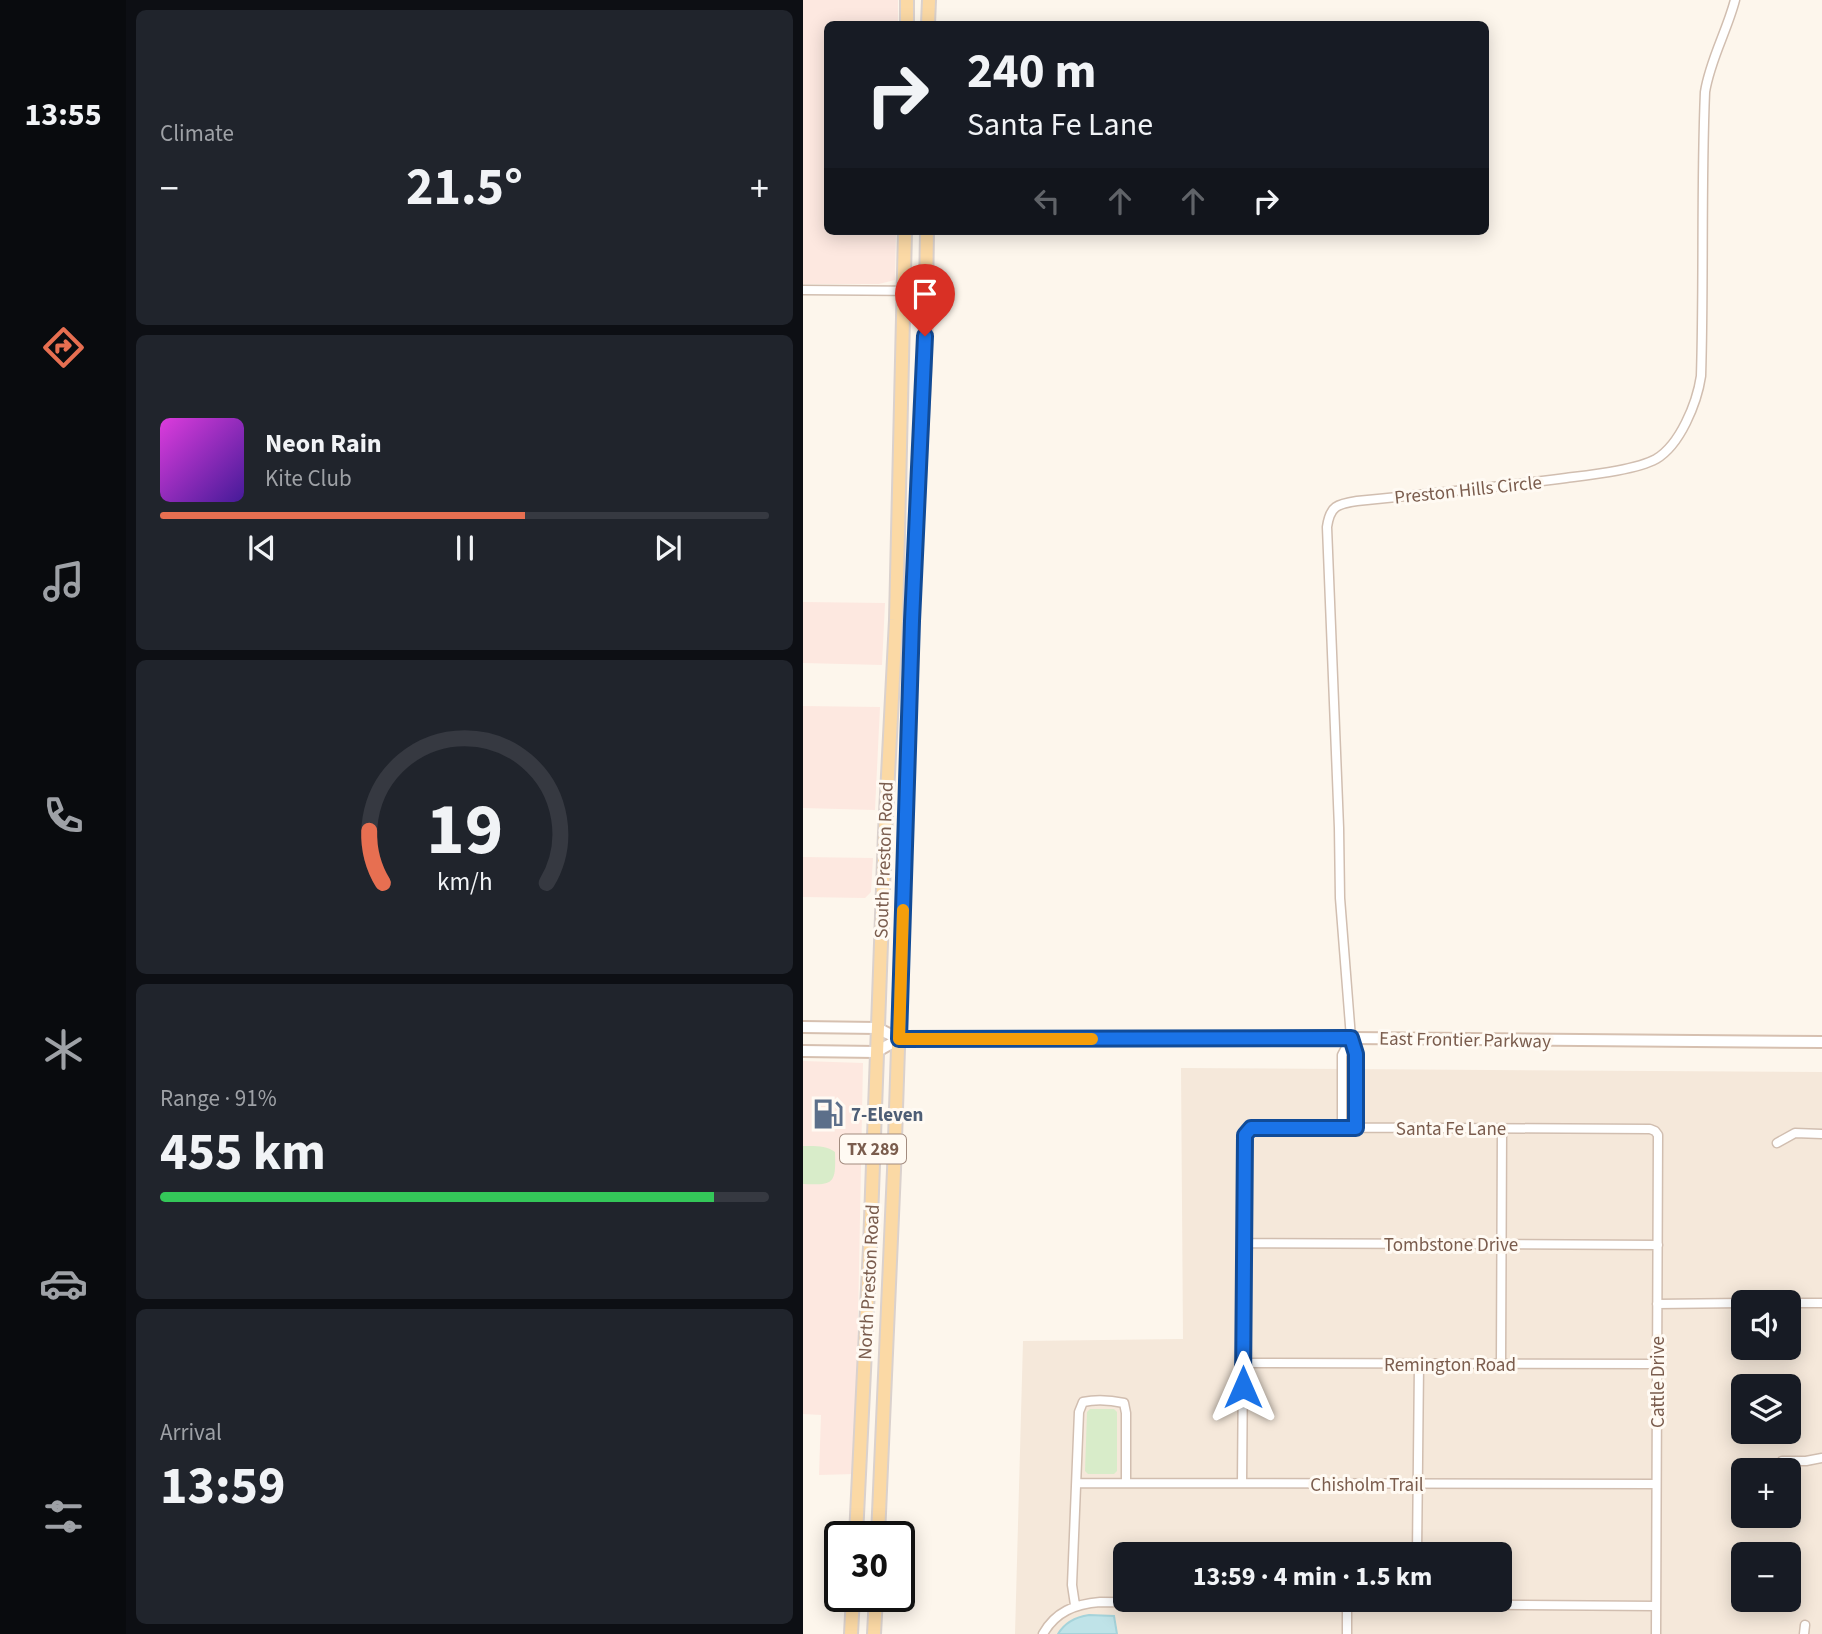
<!DOCTYPE html>
<html lang="en">
<head>
<meta charset="utf-8">
<style>
	:root { --surface:#171b24; --page:#20242c; --text:#f1f3f6; --muted:#9ea1a6; --line:#363941; --accent:#e76f51 }
	body { margin:0; font-family:"Source Sans 3",sans-serif; background:var(--page); color:var(--text); height:100vh; display:flex; flex-direction:column; font-size:26px; white-space:nowrap }
	* { box-sizing:border-box; margin:0 }
	p { font-size:23px; color:var(--muted) }
	.icon { flex:none; width:38px; height:38px; fill:none; stroke:currentColor; stroke-width:2; stroke-linecap:round; stroke-linejoin:round }
	.map { position:relative; flex:1; overflow:hidden }
	.sheet { display:flex; flex-direction:column; gap:10px; padding:10px; background:#0d0f14; width:677px }
	.sheet>* { flex:none }
	.top-card { position:absolute; left:21px; top:21px; width:665px; height:214px; border-radius:10px; box-shadow:0 4px 18px #0003; background:#171b24; color:var(--text); overflow:hidden }
	.tools { position:absolute; left:928px; top:1290px; display:grid; gap:14px }
	.tools a { display:grid; place-items:center; width:70px; height:70px; border-radius:10px; background:var(--surface); box-shadow:0 4px 18px #0003; font-size:35px }
	.speed { position:absolute; left:21px; top:1521px; display:flex; gap:14px; font-size:35px; font-weight:700; text-align:center }
	.speed>* { display:grid; place-content:center; width:91px; height:91px; border-radius:50%; background:var(--surface); box-shadow:0 4px 18px #0003; line-height:1 }
	.speed .limit { border:4px solid #111; border-radius:10px; background:#fff; color:#111 }
	.pin { position:absolute; display:grid; place-items:center; width:60px; height:60px; color:#fff; margin:-72px -30px; border-radius:50% 50% 50% 0; rotate:-45deg; box-shadow:0 0 7px #0007 }
	.pin .icon { rotate:45deg }
	.me { position:absolute; width:77px; margin:-38px; rotate:0deg; stroke-linejoin:round; filter:drop-shadow(0 0 5px #0008) }
	.turn { display:flex; align-items:center; gap:24px; height:147px; padding:0 28px; font-size:32px }
	.turn .icon { width:91px; height:91px; stroke-width:2.5 }
	.turn b { display:block; font-size:49px; line-height:60px }
	.lanes { display:flex; align-items:center; height:66px; padding:0 28px; background:#0003; justify-content:center; gap:35px; direction:ltr }
	.lanes .off { opacity:.35 }
	.big { font-size:52px; font-weight:700; line-height:1.1 }
	.sheet .card { flex:1; display:flex; flex-direction:column; justify-content:center; gap:10px; min-width:0; padding:0 24px; border-radius:10px; background:var(--page) }
	.sheet .dial { align-items:center; gap:0 }
	.dial svg { height:182px; overflow:visible; fill:none; stroke:var(--line); stroke-width:7; stroke-linecap:round; text-anchor:middle }
	.dial text { fill:var(--text); stroke:none }
	.song { display:flex; align-items:center; gap:21px }
	.cover { width:84px; height:84px; border-radius:10px; background:linear-gradient(135deg,hsl(300 70% 55%),hsl(260 70% 35%)) }
	.played { height:7px; border-radius:4px; background:linear-gradient(90deg,var(--accent) 60%,var(--line) 60%) }
	.keys { display:flex; justify-content:space-around; direction:ltr }
	.heat { display:flex; justify-content:space-between; align-items:center; font-size:38px; direction:ltr }
	.charge { height:10px; border-radius:5px; background:linear-gradient(90deg,#34c759 91%,var(--line) 0) }
	.trip { position:absolute; left:310px; top:1542px; width:399px; height:70px; border-radius:10px; background:var(--surface); box-shadow:0 4px 18px #0003; font-weight:700; line-height:70px; text-align:center }
	main { display:flex; flex:1; min-height:0 }
	.tab-bar { display:flex; flex-direction:column; width:126px; justify-content:space-around; align-items:center; background:#090b0e; color:var(--muted) }
	.tab-bar .icon { width:49px; height:49px }
	.tab-bar .current { color:var(--accent) }
	.tab-bar b { font-size:32px; color:var(--text) }
	.map>svg:first-child { display:block }
</style>
</head>
<body>
<main>
<nav class="tab-bar">
<b>13:55</b>
<svg class="icon current" aria-label="directions" viewBox="0 0 24 24"><path d="M12 3l9 9-9 9-9-9zM9 14v-3h6M13 9l2 2-2 2"/></svg>
<svg class="icon" aria-label="music" viewBox="0 0 24 24"><path d="M9 18V5l10-2v13"/><circle cx="6" cy="18" r="3"/><circle cx="16" cy="16" r="3"/></svg>
<svg class="icon" aria-label="phone" viewBox="0 0 24 24"><path d="M5 4h4l2 5-3 2q2 4 5 5l2-3 5 2v4C11 20 4 13 5 4z"/></svg>
<svg class="icon" aria-label="climate" viewBox="0 0 24 24"><path d="M12 3v18M4 7l16 10M4 17L20 7"/></svg>
<svg class="icon" aria-label="car" viewBox="0 0 24 24"><path d="M5 17H2v-5l4-1 3-4h7l3 4 3 1v5h-3M9 17h6M6 11h13"/><circle cx="7" cy="17" r="2"/><circle cx="17" cy="17" r="2"/></svg>
<svg class="icon" aria-label="filters" viewBox="0 0 24 24"><path d="M4 7h16M4 17h16"/><circle cx="9" cy="7" r="2"/><circle cx="15" cy="17" r="2"/></svg>
</nav>
<section class="sheet">
<div class="card"><p>Climate</p>
<div class="heat"><a>−</a><b class="big">21.5°</b><a>+</a></div>
</div>
<div class="card">
<div class="song"><i class="cover"></i><div><b>Neon Rain</b><p>Kite Club</p></div></div>
<div class="played"></div>
<div class="keys"><svg class="icon" aria-label="previous" viewBox="0 0 24 24"><path d="M18 5L8 12l10 7zM5 5v14"/></svg><svg class="icon" aria-label="pause" viewBox="0 0 24 24"><path d="M8 5v14M16 5v14"/></svg><svg class="icon" aria-label="next" viewBox="0 0 24 24"><path d="M6 5l10 7-10 7zM19 5v14"/></svg></div>
</div>
<div class="card dial"><svg viewBox="0 0 100 80">
<path d="M14 69A42 42 0 1 1 86 69"/>
<path d="M14 69A42 42 0 0 1 8 46" stroke="#e76f51"/>
<text x="50" y="56" font-size="32" font-weight="700">19</text>
<text x="50" y="72" font-size="11">km/h</text>
</svg></div>
<div class="card"><p>Range · 91%</p><b class="big">455 km</b><div class="charge"></div></div>
<div class="card"><p>Arrival</p><b class="big">13:59</b></div>
</section>
<div class="map">
<svg width="1019" height="1634" viewBox="0 0 1019 1634">
	<rect width="100%" height="100%" fill="#fdf6ec"/>
	<path fill="#f5e8da" fill-rule="evenodd" d="M378,1068L1019,1072V1634H212L220,1341L380,1339ZM940,1302H985V1348H940ZM940,1386H985V1432H940ZM940,1470H985V1516H940ZM322,1554H696V1600H322ZM940,1554H985V1600H940Z"/>
	<path fill="#fde8e0" d="M0,0H95V24H24V231H93L92,280L76,284H0Z
		M0,602L82,603L79,665L0,663Z
		M0,706L77,707L72,810L0,808Z
		M0,857L70,858L68,892L62,898L0,897Z
		M0,1061L60,1063L52,1474L16,1475L18,1415L0,1414Z"/>
	<path fill="#d8ecc9" d="M0,1146C11,1146 23,1145 32,1152C33,1184 31,1185 0,1184Z
		M287,1409H311L314,1412V1471L311,1474H285L282,1471L284,1412Z"/>
	<path fill="#bfe3e8" stroke="#a5d3da" stroke-width="2" d="M286,1615L311,1616L314,1634H255C262,1622 273,1617 286,1615Z"/>
	<g fill="none" stroke-linecap="round" stroke-linejoin="round">
		<g stroke="#d1beb0" stroke-width="11">
			<path id="street" d="M0,290L123,291
				M539,1128V1055L548,1038
				M553,1128V1054L548,1038L537,898L536,828L524,527C527,506 534,504 554,501C624,494 694,487 763,478C786,475 833,470 853,459C877,445 894,403 898,376C901,281 898,187 902,92C907,60 924,31 932,0
				M974,1143L992,1133L1019,1134
				M441,1243L855,1245
				M985,1303H1019
				M854,1304L940,1303
				M440,1363L854,1364
				M698,1364L699,1128
				M979,1461H1003L1019,1458
				M274,1483L853,1484
				M439,1483L442,1134L448,1127L847,1129L852,1131L855,1135L853,1634
				M614,1554L616,1364
				M544,1604V1634
				M272,1605L269,1585L276,1412L280,1402C294,1399 307,1400 321,1403L323,1413V1483
				M240,1634C252,1612 272,1604 297,1602L853,1606
				M1001,1634L1002,1625"/>
		</g>
		<g stroke="#d6c0b0" stroke-width="14">
			<path id="secondary" d="M0,1027L74,1028L96,1039L548,1038L1019,1042
				M0,1051L73,1052L96,1039"/>
		</g>
		<g stroke="#dad1cd" stroke-width="16">
			<path id="primary" d="M104,24V0
				M125,24L126,0
				M53,1536L67,1247L82,833L93,620L102,231
				M75,1536L91,1170L109,621L122,358L124,231
				M48,1634L50,1596
				M71,1634L73,1596"/>
		</g>
		<use href="#street" stroke="#fff" stroke-width="8"/>
		<use href="#secondary" stroke="#fff" stroke-width="10"/>
		<use href="#primary" stroke="#fbd9a5" stroke-width="12"/>
	</g>
	<g fill="none" stroke-linecap="round" stroke-linejoin="round">
		<g stroke="#114b97" stroke-width="18">
			<path id="route" d="M122,336L109,621L96,1039L548,1038L553,1054V1128H448L442,1135L440,1387"/>
		</g>
		<use href="#route" stroke="#1a73e8" stroke-width="12"/>
		<path stroke="#f59e0b" stroke-width="12" d="M100,910L96,1039H289"/>
	</g>
	<defs>
		<g id="fuel-bare" transform="scale(2.415)"><path d="M-5.5-6h7V0h2V4h1.3V-2.5L3-4.5l.8-.8L6-3V5H2.5V1h-1V6h-7ZM-4.2-4.7v3.2H.2V-4.7Z" fill="#5c6f8a" stroke="#fffaf3" stroke-width="2.5" paint-order="stroke"/></g>
	</defs>
	<g fill-rule="evenodd">
		<use href="#fuel-bare" x="25" y="1114"/>
	</g>
	<g text-anchor="middle" stroke-width="6" stroke-linejoin="round" paint-order="stroke">
		<rect fill="#fffaf3" stroke="#a28b7f" stroke-width="2" x="37" y="1134.5" width="66" height="29" rx="5"/>
		<g font-size="18" font-weight="bold" fill="#7a5c4d">
			<text x="70" y="1155">TX 289</text>
		</g>
		<g font-size="19" fill="#7a5c4d" stroke="#fffaf3">
			<text transform="translate(665 489) rotate(-6)" y="7">Preston Hills Circle</text>
			<text transform="translate(80 860) rotate(-88)" y="7">South Preston Road</text>
			<text transform="translate(662 1039) rotate(1)" y="7">East Frontier Parkway</text>
			<text x="648" y="1135">Santa Fe Lane</text>
			<text x="648" y="1251">Tombstone Drive</text>
			<text transform="translate(65 1282) rotate(-87)" y="7">North Preston Road</text>
			<text x="647" y="1371">Remington Road</text>
			<text transform="translate(854 1382) rotate(-90)" y="7">Cattle Drive</text>
			<text x="564" y="1491">Chisholm Trail</text>
		</g>
		<g font-size="19" font-weight="bold" fill="#4e5e75" stroke="#fffaf3" text-anchor="start">
			<text x="48" y="1121">7-Eleven</text>
		</g>
	</g>
</svg>
<div class="tools">
<a><svg class="icon" aria-label="sound" viewBox="0 0 24 24"><path d="M4 9h4l5-4v14l-5-4H4zM17 9q2 3 0 6"/></svg></a>
<a><svg class="icon" aria-label="layers" viewBox="0 0 24 24"><path d="M12 4l9 5-9 5-9-5zM3 14l9 5 9-5"/></svg></a>
<a>+</a>
<a>−</a>
</div>
<div class="speed"><div class="limit">30</div></div>
<div class="pin" style="left:122px;top:336px;background:#d93025"><svg class="icon" aria-label="arrive" viewBox="0 0 24 24"><path d="M6 21V4h12l-3 4 3 4H6"/></svg></div>
<svg class="me" style="left:440px;top:1387px" viewBox="-20 -20 40 40"><path d="M0-17L14 15 0 8-14 15z" fill="#1a73e8" stroke="#fff" stroke-width="4"/></svg>
<div class="trip">13:59 · 4 min · 1.5 km</div>
<div class="top-card">
<div class="turn"><svg class="icon" aria-label="right" viewBox="0 0 24 24"><path d="M7 20v-9h11M14 6l5 5-5 5"/></svg><div><b>240 m</b>Santa Fe Lane</div></div>
<div class="lanes"><svg class="icon off" aria-label="left" viewBox="0 0 24 24"><path d="M17 20v-9H6M10 6l-5 5 5 5"/></svg><svg class="icon off" aria-label="ahead" viewBox="0 0 24 24"><path d="M12 20V5M6 11l6-6 6 6"/></svg><svg class="icon off" aria-label="ahead" viewBox="0 0 24 24"><path d="M12 20V5M6 11l6-6 6 6"/></svg><svg class="icon" aria-label="right" viewBox="0 0 24 24"><path d="M7 20v-9h11M14 6l5 5-5 5"/></svg></div>
</div>
</div>
</main>
</body>
</html>
